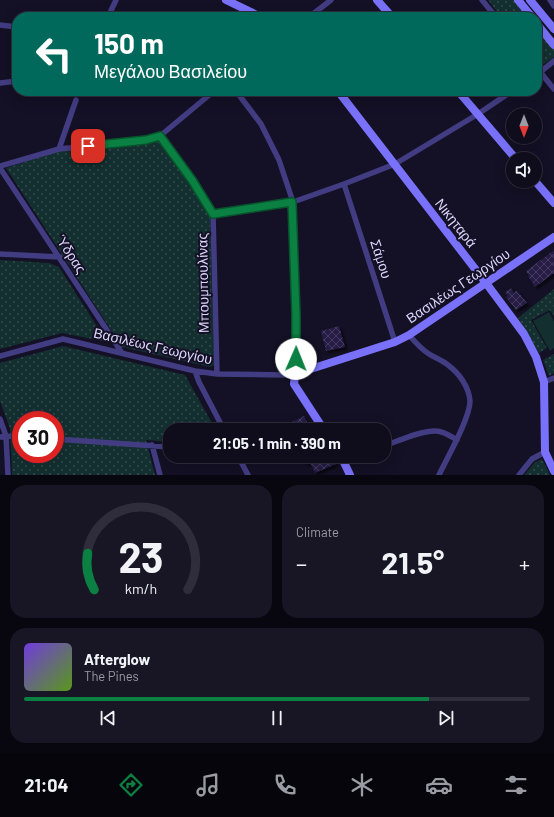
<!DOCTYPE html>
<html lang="en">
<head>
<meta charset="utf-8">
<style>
	:root { --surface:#0f0c1c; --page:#181525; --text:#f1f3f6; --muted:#9b9ba3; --line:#2f2c3b; --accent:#0b8043 }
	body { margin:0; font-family:Barlow,sans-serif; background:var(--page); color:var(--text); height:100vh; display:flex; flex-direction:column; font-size:15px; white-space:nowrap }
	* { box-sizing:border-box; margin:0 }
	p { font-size:13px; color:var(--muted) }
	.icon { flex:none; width:22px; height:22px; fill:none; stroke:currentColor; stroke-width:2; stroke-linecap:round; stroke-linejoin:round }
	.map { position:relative; height:475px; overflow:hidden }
	.panel { display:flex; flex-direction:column; gap:10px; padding:10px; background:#08070f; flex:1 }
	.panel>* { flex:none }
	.guide { position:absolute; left:12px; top:12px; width:530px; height:84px; border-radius:16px; box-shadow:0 4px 16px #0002,0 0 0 1px var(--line); background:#00695c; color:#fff; overflow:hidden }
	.needle { width:26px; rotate:180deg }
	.tools { position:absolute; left:506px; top:108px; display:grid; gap:8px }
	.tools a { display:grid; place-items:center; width:36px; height:36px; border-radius:50%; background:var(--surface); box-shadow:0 4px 16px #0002,0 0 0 1px var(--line); font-size:20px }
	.speed { position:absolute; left:12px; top:411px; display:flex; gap:8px; font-size:20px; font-weight:700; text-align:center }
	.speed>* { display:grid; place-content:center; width:52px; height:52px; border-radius:50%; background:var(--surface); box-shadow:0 4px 16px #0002,0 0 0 1px var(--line); line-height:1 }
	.speed .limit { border:6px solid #d22; background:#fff; color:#111 }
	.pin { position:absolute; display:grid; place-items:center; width:34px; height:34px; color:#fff; margin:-17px; border-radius:8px; box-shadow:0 2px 6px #0006 }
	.me { position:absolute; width:44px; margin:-22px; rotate:1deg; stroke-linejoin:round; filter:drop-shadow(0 0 3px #0008) }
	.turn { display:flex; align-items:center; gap:14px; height:84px; padding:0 16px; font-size:18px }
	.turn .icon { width:52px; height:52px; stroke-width:2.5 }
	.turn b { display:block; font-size:28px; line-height:34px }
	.big { font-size:30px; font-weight:700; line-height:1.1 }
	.panel .tile { flex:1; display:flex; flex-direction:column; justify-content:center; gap:6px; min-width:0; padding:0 14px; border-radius:16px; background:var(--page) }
	.panel .dial { align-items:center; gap:0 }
	.dial svg { height:104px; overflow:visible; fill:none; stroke:var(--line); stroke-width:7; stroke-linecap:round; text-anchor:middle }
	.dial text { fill:var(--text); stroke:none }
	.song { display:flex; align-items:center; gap:12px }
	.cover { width:48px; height:48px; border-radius:6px; background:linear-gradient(135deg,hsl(260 70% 55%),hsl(90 70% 35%)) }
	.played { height:4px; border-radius:2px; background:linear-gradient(90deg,var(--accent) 80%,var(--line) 80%) }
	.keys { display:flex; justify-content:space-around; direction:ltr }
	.heat { display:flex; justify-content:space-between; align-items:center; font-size:22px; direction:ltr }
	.panel .tiles { flex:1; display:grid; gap:10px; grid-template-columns:1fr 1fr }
	.tile:last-child { grid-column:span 2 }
	.trip { position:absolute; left:163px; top:423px; width:228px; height:40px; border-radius:16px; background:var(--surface); box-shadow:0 4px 16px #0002,0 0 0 1px var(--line); font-weight:700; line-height:40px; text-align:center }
	.tab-bar { display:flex; height:64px; justify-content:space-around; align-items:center; background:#06050b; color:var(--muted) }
	.tab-bar .icon { width:28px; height:28px }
	.tab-bar .active { color:var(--accent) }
	.tab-bar b { font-size:18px; color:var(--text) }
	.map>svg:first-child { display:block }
</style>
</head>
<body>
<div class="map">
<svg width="554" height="475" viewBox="0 0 554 475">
	<defs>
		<pattern id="grass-dots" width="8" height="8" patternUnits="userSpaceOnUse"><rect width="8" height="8" fill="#132f2f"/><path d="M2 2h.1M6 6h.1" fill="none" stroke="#354c4e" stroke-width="1.8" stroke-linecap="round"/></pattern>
		<pattern id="building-cross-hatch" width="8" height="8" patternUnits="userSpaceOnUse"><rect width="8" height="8" fill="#261d45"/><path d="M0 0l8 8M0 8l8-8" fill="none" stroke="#453d61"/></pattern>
		<filter id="shadow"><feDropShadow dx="2.5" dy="2.5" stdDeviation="1" flood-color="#0009"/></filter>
	</defs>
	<rect width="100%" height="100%" fill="#141025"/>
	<path fill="url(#grass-dots)" fill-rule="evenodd" d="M488,0H514L528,17H501Z
		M537,28L554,49V57L541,66L537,62Z
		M158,141L166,148L210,215L214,365L210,367L122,347L6,168L59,151Z
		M0,260L49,263L59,267L107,342L62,333L0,349Z
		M554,289V317L550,310L531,320L547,348L539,353L518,318Z
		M63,346L185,375L216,430H170V442L146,440L155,475H12L10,429L0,401V363ZM21,420H55V454H21Z
		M554,354V373L549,376L543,360Z
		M542,459L550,475H524L535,462Z"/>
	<path fill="#132f2f" d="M549,312L554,321V348L550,351L533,321Z"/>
	<path fill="url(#building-cross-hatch)" filter="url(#shadow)" d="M554,250V273L535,287L528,276H529L526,271Z
		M511,288L514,293L516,291L518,292L527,303L516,310L506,297L508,296L505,292Z
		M339,326L345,347L326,351L321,331Z
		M304,416L311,430H288L286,425Z
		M302,456H332L336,464L315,473L310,462L305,464Z"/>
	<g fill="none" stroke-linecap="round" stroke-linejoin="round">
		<path stroke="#423d82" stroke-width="5.5" d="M482,0L496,17
			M550,0L554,6
			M108,17L116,0
			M309,17L331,0
			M0,25L17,27
			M537,68L554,89
			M539,73L554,61
			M0,83L17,81
			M160,136L192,180L213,214L217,374
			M59,149L76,100
			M0,166L59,149L146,140L160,136L214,91
			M0,168L122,353
			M344,184L395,342
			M213,214L293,202L344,184L395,164L478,114L512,91
			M0,254L60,257
			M409,335C415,342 421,349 429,354C435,358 442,360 448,365C459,373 469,387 470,401C470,418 447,458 439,475
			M0,356L63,339L195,371L217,374L287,375L295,374L296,315L293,202L279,160L261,124L236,91
			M195,371L199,382L224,430
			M544,382L554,378
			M0,419L6,436L8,475
			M0,437L6,436L21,437
			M55,439L170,447
			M152,445L160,475
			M384,446C398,441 422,430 436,431C444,431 450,436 457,440
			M238,456L248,475
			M344,460L355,456
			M519,475L532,459L545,452"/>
		<path stroke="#7971f9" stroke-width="8" d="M226,0L261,17
			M377,0L392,17
			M518,0L532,17
			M530,0L554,29
			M537,24L554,45
			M338,91L486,283L524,334L536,357L544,382L545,452L554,471
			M458,91L516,159
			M535,181L554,203
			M324,430L294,384L295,374L395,342L409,335L554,237
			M341,456L350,475"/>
	</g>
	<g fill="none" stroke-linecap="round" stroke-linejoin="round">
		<g stroke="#07532c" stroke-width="10">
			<path id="route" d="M88,146L146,140L160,136L192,180L213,214L292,202L296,315V359"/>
		</g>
		<use href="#route" stroke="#0b8043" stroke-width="7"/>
	</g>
	<g text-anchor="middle" stroke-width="4" stroke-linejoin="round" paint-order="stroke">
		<g font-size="14" fill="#dcd6fd" stroke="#141025">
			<text transform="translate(456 223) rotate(52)" y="5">Νικηταρά</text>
			<text transform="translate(71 254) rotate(57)" y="5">Ύδρας</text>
			<text transform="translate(381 259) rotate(72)" y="5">Σάμου</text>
			<text transform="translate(203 283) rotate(-91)" y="5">Μπουμπουλίνας</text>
			<text transform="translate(458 286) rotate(-34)" y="5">Βασιλέως Γεωργίου</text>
			<text transform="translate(153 346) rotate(13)" y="5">Βασιλέως Γεωργίου</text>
		</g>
	</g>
</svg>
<div class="tools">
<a><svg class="needle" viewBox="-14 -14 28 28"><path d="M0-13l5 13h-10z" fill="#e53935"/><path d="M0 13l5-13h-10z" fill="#9b9ba3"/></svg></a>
<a><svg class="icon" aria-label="sound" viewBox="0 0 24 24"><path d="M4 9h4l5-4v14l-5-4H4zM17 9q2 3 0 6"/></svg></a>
</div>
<div class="speed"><div class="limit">30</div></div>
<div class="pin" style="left:88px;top:146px;background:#d93025"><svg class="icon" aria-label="arrive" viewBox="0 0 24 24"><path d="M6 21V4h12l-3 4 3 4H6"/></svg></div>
<svg class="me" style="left:296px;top:359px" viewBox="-20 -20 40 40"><circle r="19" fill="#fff"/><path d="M0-13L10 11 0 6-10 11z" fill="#0b8043"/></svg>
<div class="trip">21:05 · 1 min · 390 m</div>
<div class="guide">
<div class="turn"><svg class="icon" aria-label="left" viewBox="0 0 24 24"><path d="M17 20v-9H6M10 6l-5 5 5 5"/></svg><div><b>150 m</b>Μεγάλου Βασιλείου</div></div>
</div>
</div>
<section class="panel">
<div class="tiles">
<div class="tile dial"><svg viewBox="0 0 100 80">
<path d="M14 69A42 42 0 1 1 86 69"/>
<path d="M14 69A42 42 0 0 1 9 41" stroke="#0b8043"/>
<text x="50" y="56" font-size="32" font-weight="700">23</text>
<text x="50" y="72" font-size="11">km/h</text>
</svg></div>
<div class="tile"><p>Climate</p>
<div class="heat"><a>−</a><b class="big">21.5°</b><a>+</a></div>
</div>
<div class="tile">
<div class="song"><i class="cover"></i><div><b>Afterglow</b><p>The Pines</p></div></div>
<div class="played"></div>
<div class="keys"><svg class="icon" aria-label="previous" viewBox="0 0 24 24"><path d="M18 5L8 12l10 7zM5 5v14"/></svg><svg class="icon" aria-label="pause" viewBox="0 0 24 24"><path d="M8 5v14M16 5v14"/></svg><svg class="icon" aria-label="next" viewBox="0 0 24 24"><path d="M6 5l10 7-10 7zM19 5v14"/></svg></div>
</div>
</div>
</section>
<nav class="tab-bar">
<b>21:04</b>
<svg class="icon active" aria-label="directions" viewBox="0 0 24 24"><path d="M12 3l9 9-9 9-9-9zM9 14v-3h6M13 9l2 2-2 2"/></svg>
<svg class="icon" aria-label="music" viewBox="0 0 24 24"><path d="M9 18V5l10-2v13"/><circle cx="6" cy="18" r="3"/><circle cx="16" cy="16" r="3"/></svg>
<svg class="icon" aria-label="phone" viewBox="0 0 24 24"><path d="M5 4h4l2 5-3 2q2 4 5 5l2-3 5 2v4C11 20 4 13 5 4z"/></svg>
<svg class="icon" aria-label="climate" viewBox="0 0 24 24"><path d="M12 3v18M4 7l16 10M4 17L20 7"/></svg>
<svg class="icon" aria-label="car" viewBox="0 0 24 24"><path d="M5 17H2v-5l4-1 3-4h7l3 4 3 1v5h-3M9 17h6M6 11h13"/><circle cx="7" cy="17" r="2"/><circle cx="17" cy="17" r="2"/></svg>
<svg class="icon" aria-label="filters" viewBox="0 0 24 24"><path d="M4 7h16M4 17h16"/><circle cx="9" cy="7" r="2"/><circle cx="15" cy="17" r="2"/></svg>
</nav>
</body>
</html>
